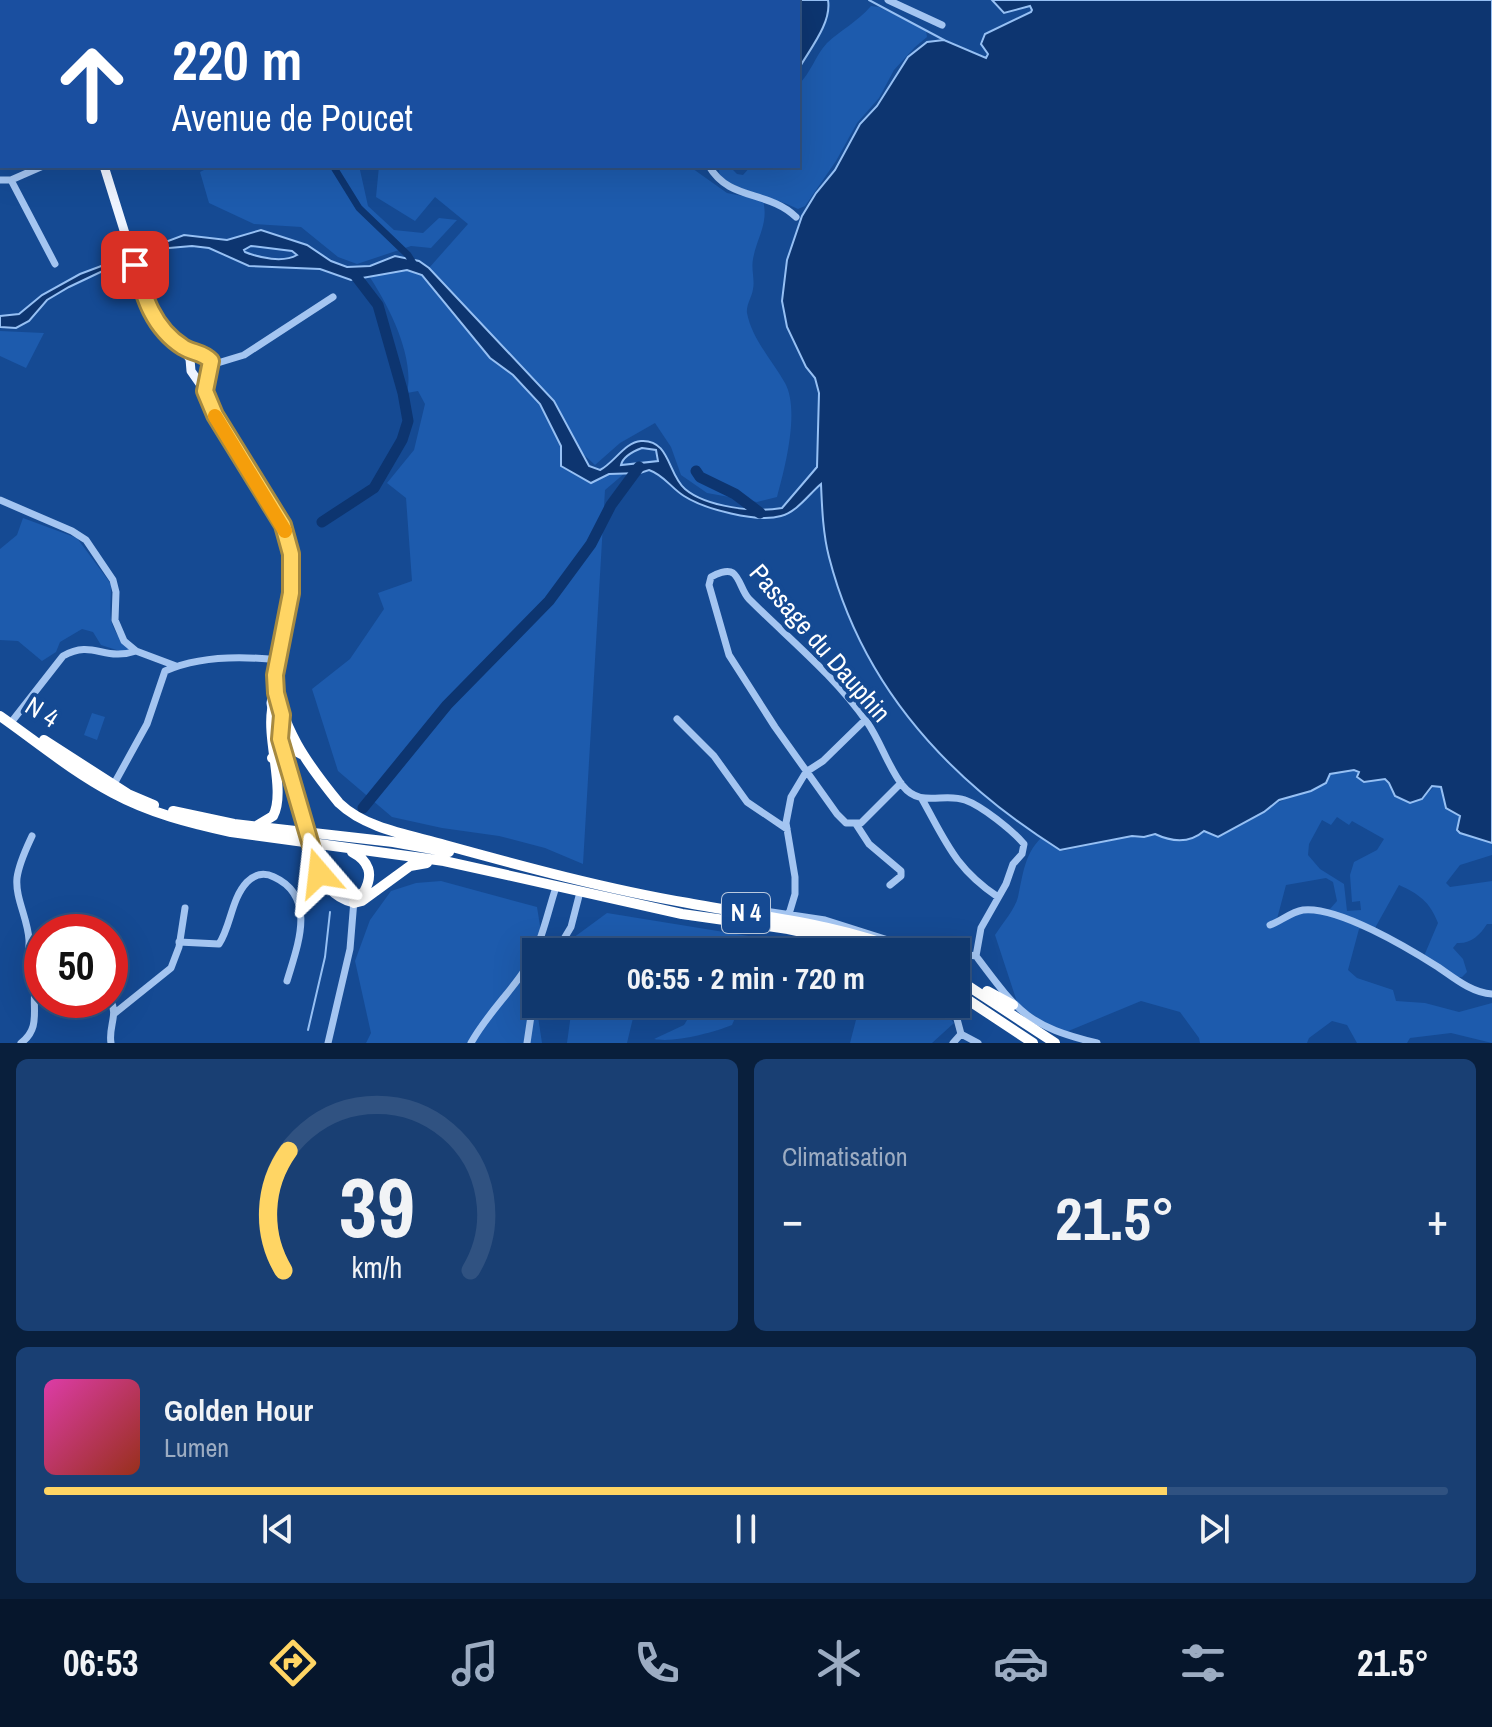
<!DOCTYPE html>
<html lang="fr">
<head>
<meta charset="utf-8">
<style>
	:root { --surface:#10386e; --page:#193f73; --text:#f1f3f6; --muted:#9cacc2; --line:#305281; --accent:#ffd564 }
	body { margin:0; font-family:"Archivo Narrow",sans-serif; background:var(--page); color:var(--text); height:100vh; display:flex; flex-direction:column; font-size:30px; white-space:nowrap }
	* { box-sizing:border-box; margin:0 }
	p { font-size:26px; color:var(--muted) }
	.icon { flex:none; width:44px; height:44px; fill:none; stroke:currentColor; stroke-width:2; stroke-linecap:round; stroke-linejoin:round }
	.map { position:relative; height:1043px; overflow:hidden }
	.sheet { display:flex; flex-direction:column; gap:16px; padding:16px; background:#091f3c; flex:1 }
	.sheet>* { flex:none }
	.hud { position:absolute; left:0px; top:0px; width:800px; height:168px; box-shadow:0 8px 32px #0002,0 0 0 2px var(--line); background:#1a4fa0; color:#fff; overflow:hidden }
	.speed { position:absolute; left:24px; top:914px; display:flex; gap:16px; font-size:40px; font-weight:700; text-align:center }
	.speed>* { display:grid; place-content:center; width:104px; height:104px; border-radius:50%; background:var(--surface); box-shadow:0 8px 32px #0002,0 0 0 2px var(--line); line-height:1 }
	.speed .limit { border:12px solid #d22; background:#fff; color:#111 }
	.pin { position:absolute; display:grid; place-items:center; width:68px; height:68px; color:#fff; margin:-34px; border-radius:16px; box-shadow:0 4px 12px #0006 }
	.me { position:absolute; width:88px; margin:-44px; rotate:343deg; stroke-linejoin:round; filter:drop-shadow(0 0 6px #0008) }
	.turn { display:flex; align-items:center; gap:28px; height:168px; padding:0 40px; font-size:36px }
	.turn .icon { width:104px; height:104px; stroke-width:2.5 }
	.turn b { display:block; font-size:56px; line-height:68px }
	.big { font-size:60px; font-weight:700; line-height:1.1 }
	.sheet .card { flex:1; display:flex; flex-direction:column; justify-content:center; gap:12px; min-width:0; padding:0 28px; border-radius:12px; background:var(--page) }
	.sheet .dial { align-items:center; gap:0 }
	.dial svg { height:208px; overflow:visible; fill:none; stroke:var(--line); stroke-width:7; stroke-linecap:round; text-anchor:middle }
	.dial text { fill:var(--text); stroke:none }
	.song { display:flex; align-items:center; gap:24px }
	.cover { width:96px; height:96px; border-radius:12px; background:linear-gradient(135deg,hsl(320 70% 55%),hsl(10 70% 35%)) }
	.played { height:8px; border-radius:4px; background:linear-gradient(90deg,var(--accent) 80%,var(--line) 80%) }
	.keys { display:flex; justify-content:space-around; direction:ltr }
	.heat { display:flex; justify-content:space-between; align-items:center; font-size:44px; direction:ltr }
	.sheet .tiles { flex:1; display:grid; gap:16px; grid-template-columns:1fr 1fr }
	.card:last-child { grid-column:span 2 }
	.trip { position:absolute; left:522px; top:938px; width:448px; height:80px; border-radius:0px; background:var(--surface); box-shadow:0 8px 32px #0002,0 0 0 2px var(--line); font-weight:700; line-height:80px; text-align:center }
	.dock { display:flex; height:128px; justify-content:space-around; align-items:center; background:#06162c; color:var(--muted) }
	.dock .icon { width:56px; height:56px }
	.dock .selected { color:var(--accent) }
	.dock b { font-size:36px; color:var(--text) }
	.map>svg:first-child { display:block }
</style>
</head>
<body>
<div class="map">
<svg width="1492" height="1043" viewBox="0 0 1492 1043">
	<rect width="100%" height="100%" fill="#154a93"/>
	<path fill="#1d5bad" fill-rule="evenodd" d="M871,6L879,7L926,30L927,37L915,47L894,70L879,98L857,123L836,161L805,206L798,209C772,196 743,193 720,177L719,170L723,166H729L737,174L743,175L751,166H798V85C811,73 815,56 827,43C841,30 857,22 871,6Z
		M212,166H352L360,170L368,206L394,230L423,233L439,218L457,220L431,248L411,246L357,264L338,257L301,227L254,224L209,203L200,172Z
		M379,166H689L727,193L763,200C769,224 757,237 753,259C751,269 755,280 753,289C752,297 746,305 747,313C752,339 772,360 785,383C800,410 785,468 777,497L757,502L707,493L681,475L671,447L655,423L620,443L595,465L580,451L532,377L429,268L468,224L435,197L415,221L376,197Z
		M407,270L422,275L490,358L513,375L540,404L561,446L591,483L609,474L625,473L605,490L583,864L545,848L499,836L442,828L392,817L338,771L312,689L350,659L384,609L378,593L412,581L406,498L387,483L414,450L425,404L418,391L407,393C415,357 389,306 369,276Z
		M0,331L44,333L26,368L0,356Z
		M23,518L77,538L111,584C111,618 105,623 130,650L126,653L101,645L93,632L82,629L60,642L56,652L42,661L18,641L0,640V549L17,535Z
		M92,713L105,717L97,740L84,735Z
		M1343,771C1352,770 1384,775 1390,783C1392,787 1392,792 1395,796L1422,799L1436,785L1441,787L1446,807L1460,816L1457,830L1465,835L1492,843V855L1460,865L1446,883L1450,887L1492,881V924H1487C1480,935 1471,944 1457,943L1453,948L1463,959L1467,972L1462,977H1456L1424,956L1438,923C1430,902 1419,894 1399,885L1375,928L1359,929L1348,970L1357,978L1393,990L1396,1001L1425,1003L1459,1012L1492,1003V1043L1451,1033L1410,1038L1407,1043H1357L1347,1025L1332,1021L1309,1038L1307,1043H1200L1199,1038L1180,1012L1141,1001L1066,1032L1050,1026L1018,1005L995,935C1002,924 1015,909 1018,897C1023,875 1024,855 1041,838L1063,851L1132,836L1144,837L1155,834C1172,842 1189,844 1204,831L1211,834C1251,818 1287,797 1327,779L1330,774ZM1337,817L1349,825L1352,821L1384,839L1377,850L1354,862L1350,875L1352,902L1360,901L1361,910L1347,911L1344,884L1320,869L1308,855L1309,844L1322,820L1331,825ZM1326,878L1333,882L1337,901L1330,909L1299,908L1277,919L1286,885Z
		M441,881L537,907L542,938L541,952H536L534,990L542,1043H366L371,1033L355,961L370,920L391,891L416,883Z
		M607,913L773,940L823,952H559L558,949Z
		M569,1004H624L633,1018L627,1043H567L571,1014Z
		M684,1004H741L732,1025C712,1033 674,1043 654,1039L684,1025L692,1012Z
		M852,1004H938L954,1023L932,1043H850L857,1016Z"/>
	<path fill="#0d3570" stroke="#96c0f4" stroke-width="2" fill-rule="evenodd" d="M592,0H828C832,23 809,50 798,70V2H591Z
		M992,0H1492V843L1460,833L1457,830L1460,816L1446,808L1441,787L1432,786L1422,799L1410,803L1395,796L1389,783L1385,779L1364,782L1357,777L1359,772L1354,770L1330,774L1326,783L1311,791L1279,800L1264,812L1218,837L1204,831C1189,844 1172,842 1155,834L1144,837L1132,836L1060,850C950,781 862,686 829,557C823,534 822,508 821,484C809,494 797,512 781,516C757,523 704,509 684,496C671,488 664,475 649,470L640,473L609,474L591,483L561,466V446L540,404L513,375L490,358L422,275L407,270L351,280L320,269L249,266L209,248L192,246L169,248L109,268L69,287L47,300L29,321L16,328L0,327V316L19,314L42,295L80,274L184,235L227,240L261,230L307,245L331,261L347,267L370,266L395,256L419,261L429,268L554,401L589,466L600,470C614,463 625,442 641,441C670,439 668,475 685,489C706,507 756,513 782,508L817,467L819,393L815,378L806,367L787,327L782,301L787,260L802,216L816,193L835,170L860,124L877,106L908,57L927,42L944,40L986,58L988,54L981,44L985,34L1031,12L1032,10L1030,6L1004,13ZM251,246L292,251L297,255C283,263 260,258 245,252L244,250ZM642,448L656,450L658,461L621,465C623,456 634,451 642,448Z"/>
	<g fill="none" stroke-linecap="round" stroke-linejoin="round">
		<path stroke="#96c0f4" stroke-width="2" d="M869,0L944,40
			M308,1030L325,957L330,912"/>
		<path stroke="#0d3570" stroke-width="7" d="M322,2V0
			M333,166L359,208L408,255L413,263"/>
		<path stroke="#0d3570" stroke-width="11" d="M696,471L700,477L735,494L760,513
			M322,522L374,488L402,440L408,421L403,393L378,305L355,275
			M363,808L447,705L549,601L591,544L611,505L639,467"/>
		<path stroke="#a4c5f1" stroke-width="7" d="M203,0L209,2
			M378,0L382,2
			M888,0L942,25
			M227,2L228,0
			M0,85L2,84
			M709,166C729,201 768,190 796,217
			M0,180H11L43,166
			M11,180L55,264
			M211,365L244,355L333,297
			M0,500L72,531L86,540L113,580L116,592L115,620L124,641L136,651L176,666
			M677,719L714,756L747,802L787,829
			M13,720L63,656C93,639 104,662 136,651
			M901,783L861,823H846L837,814L775,727L729,655L709,585L711,577C716,574 727,569 733,573C740,578 742,592 749,599C789,639 834,675 867,722C881,742 889,769 903,786C920,808 944,792 965,800C982,806 1012,830 1024,844L1022,854L1013,864L1006,884L981,928L976,956
			M114,784L147,724L165,671C199,656 242,656 278,660
			M922,799C946,842 955,868 998,897
			M856,824L869,844L901,871V876L890,885
			M758,910L825,920L926,952
			M789,914L795,894V877L786,823L791,797L806,772L823,761L865,720
			M1270,925C1281,921 1291,912 1303,910C1338,906 1408,948 1438,967C1454,978 1472,993 1492,994
			M179,942L219,944C231,926 231,899 247,882C255,874 264,872 274,877C318,897 297,947 287,981
			M556,952L571,927L580,892
			M956,953L976,956C1018,1012 1027,1026 1097,1043
			M110,1000C119,1014 108,1027 111,1043
			M953,1004L961,1034L978,1043
			M115,1013L171,968L179,947L185,908
			M21,1043C41,1028 32,1010 35,988C22,976 30,956 29,940C28,919 15,898 17,878C19,863 26,849 32,836
			M328,1043L350,949L354,900
			M471,1043C489,1010 520,984 535,952C544,932 549,908 556,887
			M527,1043L531,1016L546,1004
			M953,1043L961,1034"/>
		<path stroke="#eef4ff" stroke-width="9" d="M113,2L114,0
			M104,166L147,304C158,326 177,339 190,359
			M196,353L203,354L211,361L205,391
			M198,354L190,359L191,371L205,391L222,428L283,525L291,554V593L271,703L274,725L300,812
			M315,861C322,882 332,898 354,903"/>
		<path stroke="#fff" stroke-width="10" d="M275,675C279,726 308,765 339,803C366,829 410,835 445,845C525,867 606,889 688,903C762,917 836,923 907,952
			M0,716C37,742 73,772 113,793C150,813 190,823 231,832L444,861L682,914L788,929L830,938L873,952
			M44,740L128,794L154,805
			M272,758C280,749 291,747 301,754
			M173,811L234,824L393,842L449,852
			M258,825L273,816C286,793 267,741 272,710
			M352,852C369,861 374,874 364,892L354,898
			M354,903L362,901L410,866L427,863
			M956,978L1055,1043
			M987,991L1013,1005
			M956,992L1033,1043"/>
		<path stroke="#eef4ff" stroke-width="9" d="M300,812L315,861"/>
	</g>
	<g fill="none" stroke-linecap="round" stroke-linejoin="round">
		<g stroke="#a68a41" stroke-width="20">
			<path id="route" d="M135,265C144,297 153,328 183,347C192,353 203,352 211,361L205,391L215,415L283,525L291,554V593L275,675L276,693L282,715L280,739L319,873"/>
		</g>
		<use href="#route" stroke="#ffd564" stroke-width="14"/>
		<path stroke="#f59e0b" stroke-width="14" d="M215,416L285,531"/>
	</g>
	<g text-anchor="middle" stroke-width="8" stroke-linejoin="round" paint-order="stroke">
		<rect fill="#154a93" stroke="#b9c9df" stroke-width="2" x="722" y="893" width="48" height="40" rx="6"/>
		<g font-size="24" font-weight="bold" fill="#fff">
			<text x="746" y="921">N 4</text>
		</g>
		<g font-size="26" fill="#fff" stroke="#154a93">
			<text transform="translate(820 643) rotate(49)" y="9">Passage du Dauphin</text>
			<text transform="translate(42 712) rotate(32)" y="9">N 4</text>
		</g>
	</g>
</svg>
<div class="speed"><div class="limit">50</div></div>
<div class="pin" style="left:135px;top:265px;background:#d93025"><svg class="icon" aria-label="arrive" viewBox="0 0 24 24"><path d="M6 21V4h12l-3 4 3 4H6"/></svg></div>
<svg class="me" style="left:319px;top:873px" viewBox="-20 -20 40 40"><path d="M0-17L14 15 0 8-14 15z" fill="#ffd564" stroke="#fff" stroke-width="4"/></svg>
<div class="trip">06:55 · 2 min · 720 m</div>
<div class="hud">
<div class="turn"><svg class="icon" aria-label="ahead" viewBox="0 0 24 24"><path d="M12 20V5M6 11l6-6 6 6"/></svg><div><b>220 m</b>Avenue de Poucet</div></div>
</div>
</div>
<section class="sheet">
<div class="tiles">
<div class="card dial"><svg viewBox="0 0 100 80">
<path d="M14 69A42 42 0 1 1 86 69"/>
<path d="M14 69A42 42 0 0 1 16 23" stroke="#ffd564"/>
<text x="50" y="56" font-size="32" font-weight="700">39</text>
<text x="50" y="72" font-size="11">km/h</text>
</svg></div>
<div class="card"><p>Climatisation</p>
<div class="heat"><a>−</a><b class="big">21.5°</b><a>+</a></div>
</div>
<div class="card">
<div class="song"><i class="cover"></i><div><b>Golden Hour</b><p>Lumen</p></div></div>
<div class="played"></div>
<div class="keys"><svg class="icon" aria-label="previous" viewBox="0 0 24 24"><path d="M18 5L8 12l10 7zM5 5v14"/></svg><svg class="icon" aria-label="pause" viewBox="0 0 24 24"><path d="M8 5v14M16 5v14"/></svg><svg class="icon" aria-label="next" viewBox="0 0 24 24"><path d="M6 5l10 7-10 7zM19 5v14"/></svg></div>
</div>
</div>
</section>
<nav class="dock">
<b>06:53</b>
<svg class="icon selected" aria-label="directions" viewBox="0 0 24 24"><path d="M12 3l9 9-9 9-9-9zM9 14v-3h6M13 9l2 2-2 2"/></svg>
<svg class="icon" aria-label="music" viewBox="0 0 24 24"><path d="M9 18V5l10-2v13"/><circle cx="6" cy="18" r="3"/><circle cx="16" cy="16" r="3"/></svg>
<svg class="icon" aria-label="phone" viewBox="0 0 24 24"><path d="M5 4h4l2 5-3 2q2 4 5 5l2-3 5 2v4C11 20 4 13 5 4z"/></svg>
<svg class="icon" aria-label="climate" viewBox="0 0 24 24"><path d="M12 3v18M4 7l16 10M4 17L20 7"/></svg>
<svg class="icon" aria-label="car" viewBox="0 0 24 24"><path d="M5 17H2v-5l4-1 3-4h7l3 4 3 1v5h-3M9 17h6M6 11h13"/><circle cx="7" cy="17" r="2"/><circle cx="17" cy="17" r="2"/></svg>
<svg class="icon" aria-label="filters" viewBox="0 0 24 24"><path d="M4 7h16M4 17h16"/><circle cx="9" cy="7" r="2"/><circle cx="15" cy="17" r="2"/></svg>
<b>21.5°</b>
</nav>
</body>
</html>
